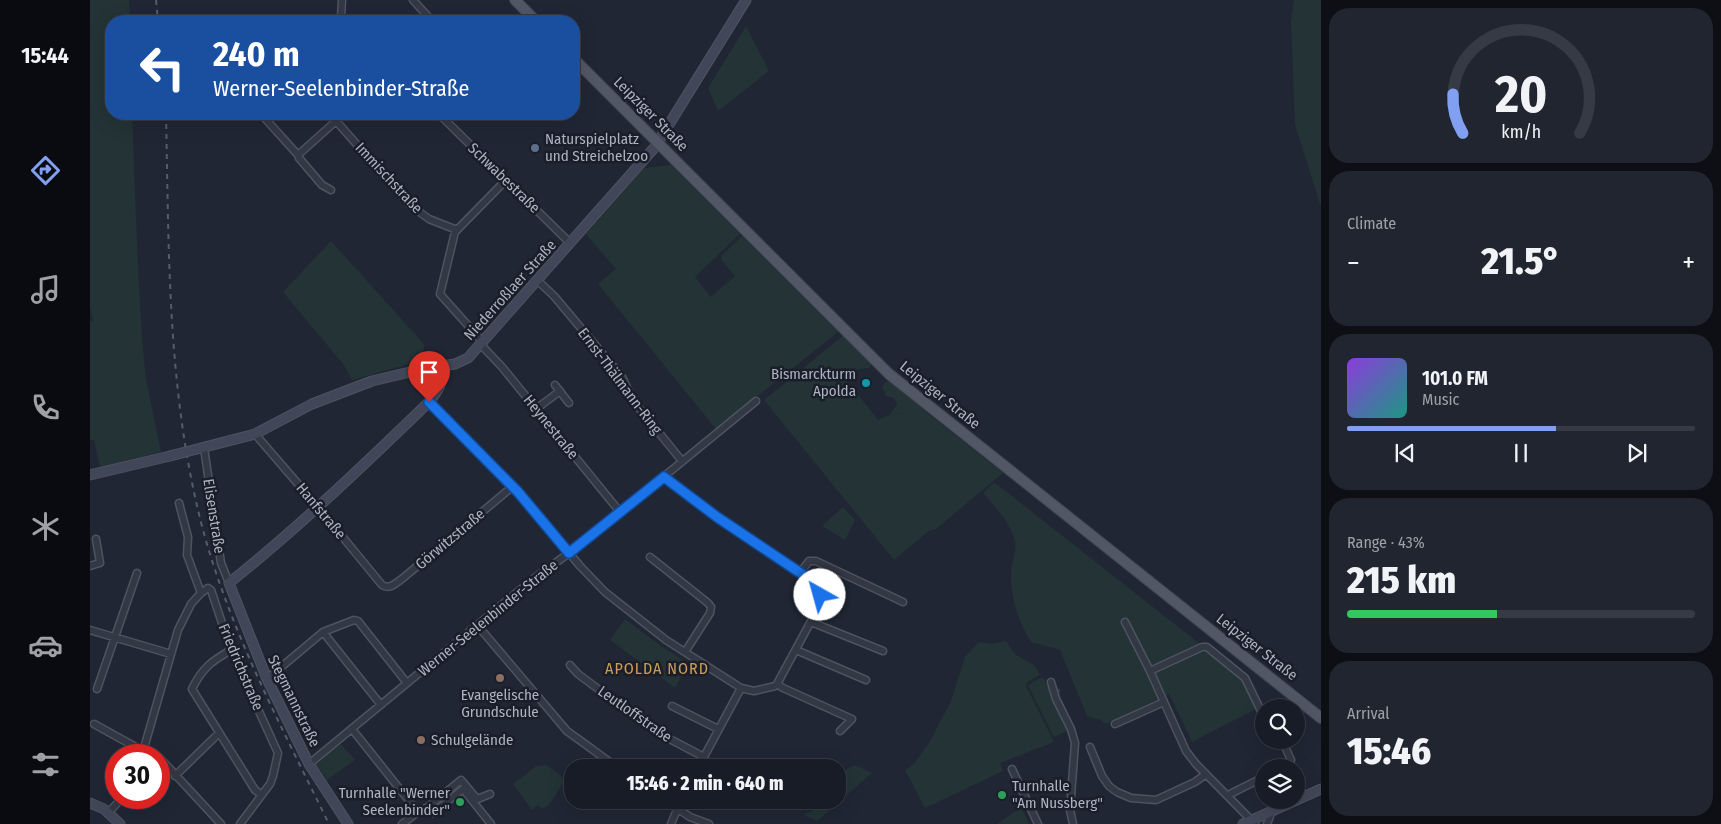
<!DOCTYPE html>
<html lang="en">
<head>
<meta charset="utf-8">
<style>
	:root { --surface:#181c27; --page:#21252f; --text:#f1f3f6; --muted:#9fa1a7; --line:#363a44; --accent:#82a0f2 }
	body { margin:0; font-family:"Fira Sans Condensed",sans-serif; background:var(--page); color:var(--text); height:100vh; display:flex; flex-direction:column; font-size:19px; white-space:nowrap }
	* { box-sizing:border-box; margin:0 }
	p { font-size:16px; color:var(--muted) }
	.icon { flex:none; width:28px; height:28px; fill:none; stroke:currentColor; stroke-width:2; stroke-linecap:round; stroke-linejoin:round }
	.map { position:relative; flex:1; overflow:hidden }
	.sheet { display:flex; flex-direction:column; gap:8px; padding:8px; background:#0d0f15; width:400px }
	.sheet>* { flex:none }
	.banner { position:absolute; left:15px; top:15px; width:475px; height:105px; border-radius:20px; box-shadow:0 5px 20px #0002,0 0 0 1px var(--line); background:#1a4fa0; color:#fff; overflow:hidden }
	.controls { position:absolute; left:1165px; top:699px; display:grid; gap:10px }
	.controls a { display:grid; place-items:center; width:50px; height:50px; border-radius:50%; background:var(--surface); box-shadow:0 5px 20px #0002,0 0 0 1px var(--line); font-size:25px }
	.speed { position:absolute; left:15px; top:744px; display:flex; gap:10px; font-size:25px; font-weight:700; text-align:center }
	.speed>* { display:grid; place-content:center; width:65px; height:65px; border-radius:50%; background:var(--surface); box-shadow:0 5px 20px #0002,0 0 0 1px var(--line); line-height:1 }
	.speed .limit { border:8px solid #d22; background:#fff; color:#111 }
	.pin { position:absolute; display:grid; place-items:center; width:42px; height:42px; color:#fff; margin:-51px -21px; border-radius:50% 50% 50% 0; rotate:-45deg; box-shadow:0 0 5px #0007 }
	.pin .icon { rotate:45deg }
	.me { position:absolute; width:55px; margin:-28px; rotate:322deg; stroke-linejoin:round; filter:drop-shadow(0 0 4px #0008) }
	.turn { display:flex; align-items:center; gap:18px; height:105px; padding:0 25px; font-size:22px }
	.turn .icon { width:65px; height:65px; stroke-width:2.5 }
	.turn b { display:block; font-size:35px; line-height:42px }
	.big { font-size:38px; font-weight:800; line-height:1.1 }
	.sheet .card { flex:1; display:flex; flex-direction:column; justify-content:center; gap:8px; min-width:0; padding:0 18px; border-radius:20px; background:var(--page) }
	.sheet .dial { align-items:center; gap:0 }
	.dial svg { height:130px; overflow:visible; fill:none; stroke:var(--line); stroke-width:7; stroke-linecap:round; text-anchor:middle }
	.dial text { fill:var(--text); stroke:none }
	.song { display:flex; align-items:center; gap:15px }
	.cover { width:60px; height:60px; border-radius:8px; background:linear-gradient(135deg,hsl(270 70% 55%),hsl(170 70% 35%)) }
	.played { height:5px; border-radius:2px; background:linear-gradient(90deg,var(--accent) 60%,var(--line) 60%) }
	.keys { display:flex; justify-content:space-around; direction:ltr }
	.heat { display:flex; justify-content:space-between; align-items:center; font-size:28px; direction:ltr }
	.charge { height:8px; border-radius:4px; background:linear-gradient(90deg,#34c759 43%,var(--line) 0) }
	.trip { position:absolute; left:474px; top:759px; width:282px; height:50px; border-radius:20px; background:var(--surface); box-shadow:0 5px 20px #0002,0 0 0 1px var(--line); font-weight:800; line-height:50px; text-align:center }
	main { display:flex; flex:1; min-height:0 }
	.dock { display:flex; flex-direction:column; width:90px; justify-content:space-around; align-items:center; background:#0a0b10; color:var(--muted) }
	.dock .icon { width:35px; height:35px }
	.dock .current { color:var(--accent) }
	.dock b { font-size:22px; color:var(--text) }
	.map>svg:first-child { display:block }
</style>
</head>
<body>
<main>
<nav class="dock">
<b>15:44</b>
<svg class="icon current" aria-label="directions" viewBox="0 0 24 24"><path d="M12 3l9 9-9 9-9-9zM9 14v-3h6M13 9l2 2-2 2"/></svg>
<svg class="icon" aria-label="music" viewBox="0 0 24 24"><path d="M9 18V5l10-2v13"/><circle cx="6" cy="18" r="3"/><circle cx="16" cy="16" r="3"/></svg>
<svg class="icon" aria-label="phone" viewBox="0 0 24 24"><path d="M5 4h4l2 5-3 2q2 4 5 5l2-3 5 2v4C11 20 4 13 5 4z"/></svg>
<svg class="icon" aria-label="climate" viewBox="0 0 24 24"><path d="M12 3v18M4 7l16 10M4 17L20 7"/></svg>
<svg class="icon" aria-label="car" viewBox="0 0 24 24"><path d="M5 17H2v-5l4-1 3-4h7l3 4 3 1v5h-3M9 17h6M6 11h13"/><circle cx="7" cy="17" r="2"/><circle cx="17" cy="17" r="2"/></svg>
<svg class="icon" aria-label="filters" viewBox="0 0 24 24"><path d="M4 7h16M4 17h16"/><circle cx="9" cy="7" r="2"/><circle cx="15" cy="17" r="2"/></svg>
</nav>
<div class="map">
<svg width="1231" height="824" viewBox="0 0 1231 824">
	<rect width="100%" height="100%" fill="#202634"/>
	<path fill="#233336" d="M0,0H39L40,21H21V114H42L48,267L52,339L56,379L71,452L10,467L4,440H0V322L3,321L0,307Z
		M1204,0H1231V207L1205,125L1201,22Z
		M656,26L679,71L628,111L618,88Z
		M581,165L650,234L605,277L621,297L645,276L632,261L631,256L652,236L748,332L626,429L508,284L526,269L496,234L554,168Z
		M241,241L334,344L333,360L262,380L253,364L193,292Z
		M754,335L781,364L779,368L764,370L754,377L788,420L793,417L814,412L799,415L807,405L804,398L795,396V391L792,389L793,385L800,379L835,408L832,409L913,473L846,529L840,530L804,560L674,400Z
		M904,482L1152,677L1168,708L1102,742L1079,694L1016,724L1010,720L997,716L970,650L941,642C928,622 920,595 921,572C922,562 927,550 925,541C919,521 906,508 893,493Z
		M753,507L765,520L755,540L732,526Z
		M535,619L571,646L598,663L585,688L520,640Z
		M916,641L926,655L944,665L950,675L937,682L936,686L964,742L910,763L913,771L835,808L815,770L824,764L840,741L861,701L875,657L889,642L901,644Z
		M953,677L979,730L964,737L938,685Z
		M251,744L265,760L237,780L226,764V762Z
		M456,765C463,770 473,774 473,783L459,805L452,809L448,805L442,810L423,784L446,766Z
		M765,765L782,773L727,821L713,815L748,800V773Z
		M931,807L939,824H907Z"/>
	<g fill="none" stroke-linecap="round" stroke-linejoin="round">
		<path stroke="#34405b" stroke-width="2" d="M969,690L968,695L982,724"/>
		<g stroke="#4e5360" stroke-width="9">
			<path id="street" d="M323,0L342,21
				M251,18L252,0
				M244,21L251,18
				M171,114L208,155L209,158L232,185L241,190
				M240,114L320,205L339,219L367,230
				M349,114L480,243
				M208,155L246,121
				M416,180L365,232L350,294L390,339L394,348L412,367L530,512
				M447,280L464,296L532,377L544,402L592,461
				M465,385L479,403
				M339,402L428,492L490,566L515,592L576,640L651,688L664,691L685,686L687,684L726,612L730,595L727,585L627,517L574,477
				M446,409L470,391
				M165,434L228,507L292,585C300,590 306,583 313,578L422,487
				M114,448L131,563L139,583
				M89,503L98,537L97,555L111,593
				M560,557L618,603L621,607L620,613L595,652
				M0,566L10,563L6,539
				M710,573L719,561H726L813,602
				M721,622L793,651
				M1035,622L1060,671L1096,751L1106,764L1165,824
				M388,626L477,731L528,768
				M0,630L81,654
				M233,632L291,705
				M141,650C122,661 112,668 102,689L165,790L172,795
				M706,650L776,680
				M480,665L488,674L539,712L574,736L614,757
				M1060,671L1112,647H1117L1155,678L1170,709L1174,713
				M177,679L233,632L264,620L268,621L317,683
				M961,682L966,699L981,729L985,743L980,810L983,824
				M687,684L693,688L762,719L750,731
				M7,689L47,573
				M582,706L628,729
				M4,724L53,751L66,755
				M1025,724L1074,702
				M262,729L328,812
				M1192,740L1201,760L1199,764L1193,768
				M1000,747L1012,776L1019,786L1027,792L1041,798L1066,800L1105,782L1116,774
				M52,755L88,630L101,604L111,593L118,588L121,590L141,650L188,753L183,776L180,784L150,824
				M69,757L131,824
				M219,764L442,580L494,542L666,401
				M608,768L651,688
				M922,769L948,824
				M85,776L129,733
				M1138,795L1174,777
				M385,800L400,794
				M575,800L600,817L619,824
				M19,812L32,798
				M343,813L373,789L401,824
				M312,824L328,812L338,807L371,780L387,799
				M581,824L591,800
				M1177,824L1182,811"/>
		</g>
		<g stroke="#4e5360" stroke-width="11">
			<path id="secondary" d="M107,449L165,434L222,404L282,381L337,368L365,364L378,358L565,147L656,0
				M0,475L80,456
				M0,803L14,809L30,824
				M258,824L219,764L177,679L139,583C209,527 274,465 339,402C349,390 354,382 351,366
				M1153,824L1231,789"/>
		</g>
		<g stroke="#3d424f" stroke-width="12">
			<path id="primary" d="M425,0L446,21
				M484,59L799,374L1231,718"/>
		</g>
		<use href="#street" stroke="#333845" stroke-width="6"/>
		<use href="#secondary" stroke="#414758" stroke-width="9"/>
		<use href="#primary" stroke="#515765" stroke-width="10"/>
		<path stroke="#555c6c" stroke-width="2" stroke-dasharray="5 5" stroke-linecap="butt" d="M66,0L68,21
			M76,114C79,254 77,393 113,530C141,633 192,728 239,824"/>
		<g stroke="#4e5360" stroke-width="11" stroke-linecap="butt">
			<path id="secondary-bridge" d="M80,456L107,449"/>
		</g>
		<use href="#secondary-bridge" stroke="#414758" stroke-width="9"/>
	</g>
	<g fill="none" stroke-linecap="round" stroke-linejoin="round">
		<g stroke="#114b97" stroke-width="12">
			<path id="route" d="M339,402L428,492L479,553L574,477L627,517L718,578L727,585L730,595"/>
		</g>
		<use href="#route" stroke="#1a73e8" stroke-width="9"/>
	</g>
	<circle fill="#5c6f8a" stroke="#191e29" stroke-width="2" cx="445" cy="148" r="5"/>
	<circle fill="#0f9aa8" stroke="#191e29" stroke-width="2" cx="776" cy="383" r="5"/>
	<g fill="#8d6e63" stroke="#191e29" stroke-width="2">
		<circle cx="410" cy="678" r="5"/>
		<circle cx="331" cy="740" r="5"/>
	</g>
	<g fill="#2e9e5b" stroke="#191e29" stroke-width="2">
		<circle cx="912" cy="795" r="5"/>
		<circle cx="370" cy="802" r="5"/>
	</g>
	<g text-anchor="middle" stroke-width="5" stroke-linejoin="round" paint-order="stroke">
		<g font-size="15" fill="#adb3c2" stroke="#191e29">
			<text transform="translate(561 114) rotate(45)" y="5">Leipziger Straße</text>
			<text transform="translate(299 178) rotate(47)" y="5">Immischstraße</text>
			<text transform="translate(414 178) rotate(44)" y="5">Schwabestraße</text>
			<text transform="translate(420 290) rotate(-48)" y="5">Niederroßlaer Straße</text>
			<text transform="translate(530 381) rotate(53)" y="5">Ernst-Thälmann-Ring</text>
			<text transform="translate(850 395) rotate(39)" y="5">Leipziger Straße</text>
			<text transform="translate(461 427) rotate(51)" y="5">Heynestraße</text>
			<text transform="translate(231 511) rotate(50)" y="5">Hanfstraße</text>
			<text transform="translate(124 516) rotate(81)" y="5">Elisenstraße</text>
			<text transform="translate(360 539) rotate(-40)" y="5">Görwitzstraße</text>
			<text transform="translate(398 618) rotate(-39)" y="5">Werner-Seelenbinder-Straße</text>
			<text transform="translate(1167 647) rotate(38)" y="5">Leipziger Straße</text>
			<text transform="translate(151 667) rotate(67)" y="5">Friedrichstraße</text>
			<text transform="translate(204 701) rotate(64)" y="5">Stegmannstraße</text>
			<text transform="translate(545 714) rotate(35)" y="5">Leutloffstraße</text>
		</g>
		<g font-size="15" fill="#adb3c2" stroke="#191e29" text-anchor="start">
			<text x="455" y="144">Naturspielplatz<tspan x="455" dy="17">und Streichelzoo</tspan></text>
			<text x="766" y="379" text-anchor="end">Bismarckturm<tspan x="766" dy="17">Apolda</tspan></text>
			<text x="410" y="700" text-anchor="middle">Evangelische<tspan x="410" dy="17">Grundschule</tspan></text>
			<text x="341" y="745">Schulgelände</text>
			<text x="922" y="791">Turnhalle<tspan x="922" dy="17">"Am Nussberg"</tspan></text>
			<text x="360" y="798" text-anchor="end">Turnhalle "Werner<tspan x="360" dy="17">Seelenbinder"</tspan></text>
		</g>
		<g font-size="16" letter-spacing="1" fill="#cd9b5d" stroke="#191e29">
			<text x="567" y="674">APOLDA NORD</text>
		</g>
	</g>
</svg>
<div class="controls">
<a><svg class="icon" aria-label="search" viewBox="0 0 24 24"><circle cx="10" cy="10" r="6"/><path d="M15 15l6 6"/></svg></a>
<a><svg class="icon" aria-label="layers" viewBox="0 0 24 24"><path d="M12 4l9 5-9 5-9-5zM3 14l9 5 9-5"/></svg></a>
</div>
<div class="speed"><div class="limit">30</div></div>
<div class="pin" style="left:339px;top:402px;background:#d93025"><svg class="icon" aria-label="arrive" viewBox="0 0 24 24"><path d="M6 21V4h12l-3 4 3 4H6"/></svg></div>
<svg class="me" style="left:730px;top:595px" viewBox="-20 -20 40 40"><circle r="19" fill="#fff"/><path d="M0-13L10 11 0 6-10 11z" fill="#1a73e8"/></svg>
<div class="trip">15:46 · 2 min · 640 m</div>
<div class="banner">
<div class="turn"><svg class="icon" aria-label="left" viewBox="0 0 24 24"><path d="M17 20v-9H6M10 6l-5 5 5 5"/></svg><div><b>240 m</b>Werner-Seelenbinder-Straße</div></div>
</div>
</div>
<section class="sheet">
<div class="card dial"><svg viewBox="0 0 100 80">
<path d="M14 69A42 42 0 1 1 86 69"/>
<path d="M14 69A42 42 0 0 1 8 45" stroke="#82a0f2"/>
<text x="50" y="56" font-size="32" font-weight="700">20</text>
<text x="50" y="72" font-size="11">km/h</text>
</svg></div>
<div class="card"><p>Climate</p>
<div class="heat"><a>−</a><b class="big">21.5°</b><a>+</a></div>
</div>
<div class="card">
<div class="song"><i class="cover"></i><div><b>101.0 FM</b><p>Music</p></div></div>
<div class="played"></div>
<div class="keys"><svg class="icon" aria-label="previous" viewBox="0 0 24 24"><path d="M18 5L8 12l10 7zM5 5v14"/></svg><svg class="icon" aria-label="pause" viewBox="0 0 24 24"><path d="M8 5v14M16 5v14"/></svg><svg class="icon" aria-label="next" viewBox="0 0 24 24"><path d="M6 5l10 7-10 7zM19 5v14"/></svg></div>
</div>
<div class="card"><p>Range · 43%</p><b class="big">215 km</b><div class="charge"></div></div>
<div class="card"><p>Arrival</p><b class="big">15:46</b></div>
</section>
</main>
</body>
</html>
